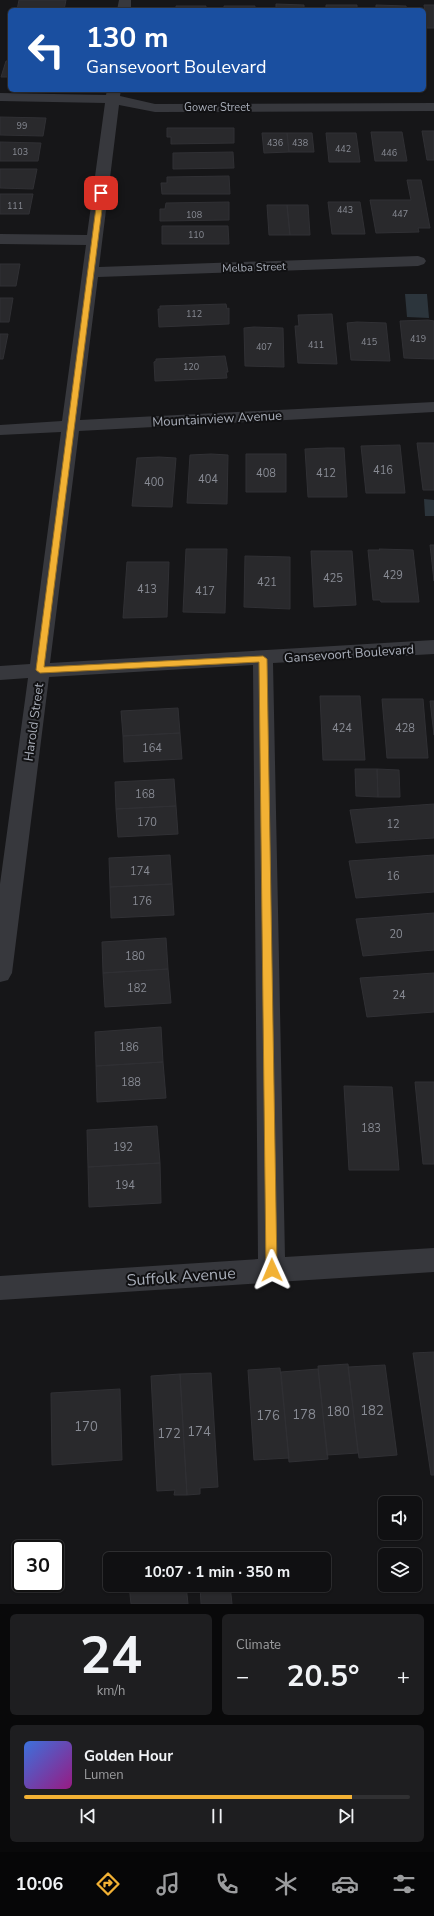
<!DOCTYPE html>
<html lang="en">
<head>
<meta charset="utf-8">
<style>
	:root { --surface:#101012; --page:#1e1e20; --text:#f1f3f6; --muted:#9c9d9f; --line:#303032; --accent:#f2b134 }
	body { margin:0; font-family:"Nunito Sans",sans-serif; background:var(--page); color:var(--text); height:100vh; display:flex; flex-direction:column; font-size:15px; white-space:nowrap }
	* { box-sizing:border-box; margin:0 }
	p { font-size:13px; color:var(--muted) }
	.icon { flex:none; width:22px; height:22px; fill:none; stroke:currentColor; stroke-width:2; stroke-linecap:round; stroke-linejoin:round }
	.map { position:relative; height:1604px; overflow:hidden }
	.sheet { display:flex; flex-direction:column; gap:10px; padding:10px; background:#09090a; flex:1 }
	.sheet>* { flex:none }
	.top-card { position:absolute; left:8px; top:8px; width:418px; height:84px; border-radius:6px; box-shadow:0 1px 3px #0004,0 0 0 1px var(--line); background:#1a4fa0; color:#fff; overflow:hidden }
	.fabs { position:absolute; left:378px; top:1496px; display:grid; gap:8px }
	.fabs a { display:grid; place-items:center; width:44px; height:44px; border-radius:6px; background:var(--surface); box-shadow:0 1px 3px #0004,0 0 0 1px var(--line); font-size:20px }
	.speed { position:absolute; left:12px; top:1540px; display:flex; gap:8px; font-size:20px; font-weight:700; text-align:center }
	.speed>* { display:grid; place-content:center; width:52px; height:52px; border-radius:50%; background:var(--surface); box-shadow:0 1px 3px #0004,0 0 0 1px var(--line); line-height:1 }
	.speed .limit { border:2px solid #111; border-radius:6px; background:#fff; color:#111 }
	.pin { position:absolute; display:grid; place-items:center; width:34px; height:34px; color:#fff; margin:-17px; border-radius:8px; box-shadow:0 2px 6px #0006 }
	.me { position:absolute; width:44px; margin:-22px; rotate:359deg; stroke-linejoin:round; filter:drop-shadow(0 0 3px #0008) }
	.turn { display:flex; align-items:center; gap:14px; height:84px; padding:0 12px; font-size:18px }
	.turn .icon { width:52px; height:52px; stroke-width:2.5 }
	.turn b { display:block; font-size:28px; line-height:34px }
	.big { font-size:30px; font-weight:700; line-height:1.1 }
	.sheet .widget { flex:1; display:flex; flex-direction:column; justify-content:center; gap:6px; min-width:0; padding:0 14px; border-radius:6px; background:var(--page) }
	.sheet .dial { align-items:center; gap:0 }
	.dial b { font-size:52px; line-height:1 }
	.song { display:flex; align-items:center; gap:12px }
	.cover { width:48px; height:48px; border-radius:6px; background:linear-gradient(135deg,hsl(220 70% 55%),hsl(310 70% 35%)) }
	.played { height:4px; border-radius:2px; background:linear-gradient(90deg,var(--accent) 85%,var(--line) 85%) }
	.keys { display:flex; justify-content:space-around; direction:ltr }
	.heat { display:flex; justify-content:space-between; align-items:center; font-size:22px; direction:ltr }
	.sheet .tiles { flex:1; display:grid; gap:10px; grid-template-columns:1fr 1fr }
	.widget:last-child { grid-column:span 2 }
	.trip { position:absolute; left:103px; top:1552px; width:228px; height:40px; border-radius:6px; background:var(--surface); box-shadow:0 1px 3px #0004,0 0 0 1px var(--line); font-weight:700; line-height:40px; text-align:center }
	.menu { display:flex; height:64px; justify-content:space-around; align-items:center; background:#060607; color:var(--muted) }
	.menu .icon { width:28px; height:28px }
	.menu .on { color:var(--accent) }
	.menu b { font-size:18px; color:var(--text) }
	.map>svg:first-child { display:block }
</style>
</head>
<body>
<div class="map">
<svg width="434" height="1604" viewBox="0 0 434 1604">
	<rect width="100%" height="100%" fill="#161618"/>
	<path fill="#2c353c" d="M405,294H427L429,318L407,317Z
		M424,499L434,500V516H425Z"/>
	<path fill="#29292c" stroke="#303034" d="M19,0H66L64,10H17Z
		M276,4L304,5V10H276Z
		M326,5H357V10H326Z
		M376,5L406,6L407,10H376Z
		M424,5H434V28H427Z
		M176,6H206V10H176Z
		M224,6H255V10H224Z
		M6,61H10V77H1Z
		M0,117L46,118L43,136L0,135Z
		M167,128H234V143L171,144V137H167Z
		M422,131H434V160H427Z
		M371,132H402L407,161H375Z
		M262,133H287L289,152L264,153Z
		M287,133H312L314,152H289Z
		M326,133H356L360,162H329Z
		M0,142L41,143L38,161H0Z
		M233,152L234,168L173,169V153Z
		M0,169H37L33,189L0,188Z
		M229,176L230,194H162L161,183H167V177Z
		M407,180H421L430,228H418L419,232L376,233L370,200H411Z
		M0,194H33L29,214H0Z
		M229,202V220L160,221V209H165L166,203Z
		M328,202H360L365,234H332Z
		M267,205H287L290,235H269Z
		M287,205H308L310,235H290Z
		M162,226H228L229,244H162Z
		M0,264H20L16,286H0Z
		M0,298H13L9,322H0Z
		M226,304L227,309L229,308V324L159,327L158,309H160V306Z
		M332,314L337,364L298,363L295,326H299L298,315Z
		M428,320L434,321V359L404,358L400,321Z
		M357,322L386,323L390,361L351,360L347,323Z
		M254,327L283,328L284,367L245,366L244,328Z
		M0,334H8L3,359H0Z
		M225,356L228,372H226L227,378L155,381L154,362L156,361V359Z
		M417,443H434V490H423Z
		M400,445L405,493H366L361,446Z
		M327,448H344L347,497H308L305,449Z
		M211,454L228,455L227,504L187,503L190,455Z
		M246,454H286V492H246Z
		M159,457L176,458L172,507L132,506L137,458Z
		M430,545H434V581Z
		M186,549H227L225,613L183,612Z
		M379,549L413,550L419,602H381L380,600H373L368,550H380Z
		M311,551H352L356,605L314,607Z
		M245,556L290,557V609L244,607Z
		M127,562H169L167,617L123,618Z
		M320,696H360L365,760H323Z
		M382,699H423L428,758H387Z
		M430,701H434V735Z
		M178,708L180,733L123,736L121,711Z
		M180,733L182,759L124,762L123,736Z
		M355,769H377L378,797L356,796Z
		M377,769L399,770L400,797H378Z
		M174,779L176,806L116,809L115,782Z
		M434,804V838L356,843L350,810Z
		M176,806L178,834L118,837L116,809Z
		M170,855L172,884L110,887L109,858Z
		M434,855V892L356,898L349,861Z
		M172,884L174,915L111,918L110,887Z
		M434,913V950L363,956L356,919Z
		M166,938L168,969L103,973L102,942Z
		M168,969L171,1003L105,1007L103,973Z
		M434,973V1012L367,1017L360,978Z
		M161,1027L163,1062L96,1066L95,1032Z
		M163,1062L166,1098L97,1102L96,1066Z
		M415,1082H434V1164H423Z
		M344,1086L392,1087L399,1170H349Z
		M157,1126L160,1163L88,1167L87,1130Z
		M160,1163L161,1203L89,1207L88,1167Z
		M434,1352V1475H431L413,1353Z
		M348,1364L358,1453L327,1455L318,1366Z
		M385,1365L397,1455L359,1458L348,1367Z
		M280,1368L289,1458L254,1460L248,1370Z
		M318,1369L328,1459L289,1462L281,1372Z
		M211,1373L218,1487L200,1488V1494L187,1495L180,1374Z
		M180,1374L187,1495H174L175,1490L157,1491L151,1376Z
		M120,1389L122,1460L52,1465L51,1393Z
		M129,1585H186L188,1604H131Z
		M200,1585H230L232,1604H201Z"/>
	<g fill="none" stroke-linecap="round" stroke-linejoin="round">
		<path fill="#37383d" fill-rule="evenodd" d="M119,0H131V10H117Z
			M107,90H121L120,96L155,104L434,103V111L155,112L119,105L99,267L418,256L424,258L426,261L424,264L418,266L98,277L80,420L434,402V412L79,431L50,663L434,640V654L273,663L285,1257L434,1248V1272L0,1300V1276L258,1259L253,665L49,677L12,973L8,980L0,982V884L28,678L0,680V666L30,664L61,432L0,435V425L62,421L86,245L0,244V234L87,235L105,103L0,101V93L106,95Z"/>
	</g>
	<path fill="#f2b134" stroke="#9d7322" d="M98,192L104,193L44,667L263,656L267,659L277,1270L275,1273L272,1275L268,1273L266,1270L259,662L40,673L36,670Z"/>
	<g text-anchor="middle" stroke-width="4" stroke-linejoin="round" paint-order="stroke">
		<g font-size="9" fill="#888b94">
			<text x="22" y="129">99</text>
			<text x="275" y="146">436</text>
			<text x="300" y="146">438</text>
			<text x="343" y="152">442</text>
			<text x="20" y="155">103</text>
			<text x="389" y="156">446</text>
			<text x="15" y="209">111</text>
			<text x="345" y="213">443</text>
			<text x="400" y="217">447</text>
			<text x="194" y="218">108</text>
			<text x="196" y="238">110</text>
			<text x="194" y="317">112</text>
			<text x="418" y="342">419</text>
			<text x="369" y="345">415</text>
			<text x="316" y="348">411</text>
			<text x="264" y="350">407</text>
			<text x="191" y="370">120</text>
		</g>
		<g font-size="11" fill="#a8adb8" stroke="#111113">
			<text x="217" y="111">Gower Street</text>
			<text transform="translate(254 267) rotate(-2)" y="4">Melba Street</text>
		</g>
		<g font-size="11" fill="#888b94">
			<text x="383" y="474">416</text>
			<text x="266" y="477">408</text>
			<text x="326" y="477">412</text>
			<text x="208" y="483">404</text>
			<text x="154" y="486">400</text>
			<text x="393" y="579">429</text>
			<text x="333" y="582">425</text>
			<text x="267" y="586">421</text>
			<text x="147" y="593">413</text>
			<text x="205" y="595">417</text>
			<text x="342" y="732">424</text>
			<text x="405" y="732">428</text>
			<text x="152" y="752">164</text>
			<text x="145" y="798">168</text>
			<text x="147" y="826">170</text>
			<text x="393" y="828">12</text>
			<text x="140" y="875">174</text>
			<text x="393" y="880">16</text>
			<text x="142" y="905">176</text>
			<text x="396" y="938">20</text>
			<text x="135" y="960">180</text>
			<text x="137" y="992">182</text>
			<text x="399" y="999">24</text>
			<text x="129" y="1051">186</text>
			<text x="131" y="1086">188</text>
			<text x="371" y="1132">183</text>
			<text x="123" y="1151">192</text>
			<text x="125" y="1189">194</text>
		</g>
		<g font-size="13" fill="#a8adb8" stroke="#111113">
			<text transform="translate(217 418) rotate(-3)" y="5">Mountainview Avenue</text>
			<text transform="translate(349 653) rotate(-4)" y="5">Gansevoort Boulevard</text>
			<text transform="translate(33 722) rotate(-82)" y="5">Harold Street</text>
		</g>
		<g font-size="13" fill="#888b94">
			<text x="372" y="1415">182</text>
			<text x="338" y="1416">180</text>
			<text x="304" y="1419">178</text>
			<text x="268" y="1420">176</text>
			<text x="86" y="1431">170</text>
			<text x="199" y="1436">174</text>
			<text x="169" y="1438">172</text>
		</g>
		<g font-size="16" fill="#a8adb8" stroke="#111113">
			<text transform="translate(181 1276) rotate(-4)" y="6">Suffolk Avenue</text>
		</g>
	</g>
</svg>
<div class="fabs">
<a><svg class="icon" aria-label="sound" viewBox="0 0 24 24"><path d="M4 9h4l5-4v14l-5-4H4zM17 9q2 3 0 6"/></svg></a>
<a><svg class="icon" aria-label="layers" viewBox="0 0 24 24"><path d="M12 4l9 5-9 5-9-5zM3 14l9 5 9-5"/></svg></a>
</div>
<div class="speed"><div class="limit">30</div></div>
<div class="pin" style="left:101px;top:193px;background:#d93025"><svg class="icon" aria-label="arrive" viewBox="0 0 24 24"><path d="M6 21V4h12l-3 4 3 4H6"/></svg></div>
<svg class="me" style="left:272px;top:1270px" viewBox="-20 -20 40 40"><path d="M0-17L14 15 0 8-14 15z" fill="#f2b134" stroke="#fff" stroke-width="4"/></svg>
<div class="trip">10:07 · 1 min · 350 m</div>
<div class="top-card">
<div class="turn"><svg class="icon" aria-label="left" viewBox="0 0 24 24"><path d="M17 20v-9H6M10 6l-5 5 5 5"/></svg><div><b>130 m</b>Gansevoort Boulevard</div></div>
</div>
</div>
<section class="sheet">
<div class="tiles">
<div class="widget dial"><b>24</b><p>km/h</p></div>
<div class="widget"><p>Climate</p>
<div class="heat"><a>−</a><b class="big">20.5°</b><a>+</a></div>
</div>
<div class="widget">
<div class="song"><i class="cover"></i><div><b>Golden Hour</b><p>Lumen</p></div></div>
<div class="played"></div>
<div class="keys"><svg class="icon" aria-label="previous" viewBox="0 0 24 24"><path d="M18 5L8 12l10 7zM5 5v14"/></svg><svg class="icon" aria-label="pause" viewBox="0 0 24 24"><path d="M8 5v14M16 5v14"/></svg><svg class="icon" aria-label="next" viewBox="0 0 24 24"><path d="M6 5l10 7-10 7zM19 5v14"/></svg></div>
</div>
</div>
</section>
<nav class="menu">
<b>10:06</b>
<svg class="icon on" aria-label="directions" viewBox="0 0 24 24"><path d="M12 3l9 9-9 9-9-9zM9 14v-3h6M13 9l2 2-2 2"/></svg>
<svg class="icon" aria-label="music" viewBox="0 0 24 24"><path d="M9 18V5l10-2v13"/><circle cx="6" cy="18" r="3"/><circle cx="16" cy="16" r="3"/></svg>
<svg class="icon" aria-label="phone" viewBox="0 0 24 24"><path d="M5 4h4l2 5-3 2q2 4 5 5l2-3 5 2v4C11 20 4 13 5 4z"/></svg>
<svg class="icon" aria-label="climate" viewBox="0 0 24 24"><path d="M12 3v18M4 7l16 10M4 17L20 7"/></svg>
<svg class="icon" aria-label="car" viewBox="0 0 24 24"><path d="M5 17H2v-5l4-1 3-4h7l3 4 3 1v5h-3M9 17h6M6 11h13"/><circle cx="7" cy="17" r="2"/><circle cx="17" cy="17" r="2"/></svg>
<svg class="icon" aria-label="filters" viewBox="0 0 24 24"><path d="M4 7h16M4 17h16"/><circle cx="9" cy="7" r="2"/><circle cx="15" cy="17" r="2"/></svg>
</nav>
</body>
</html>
